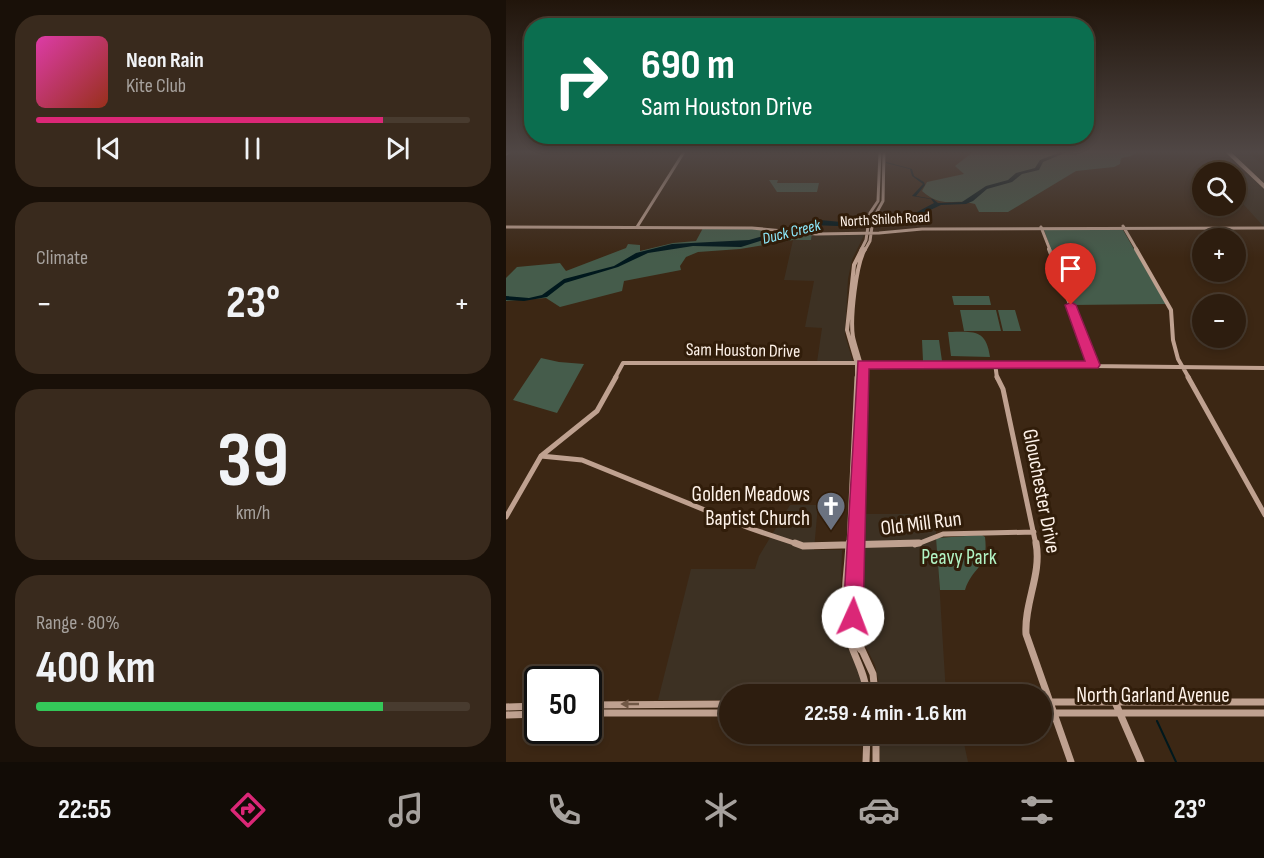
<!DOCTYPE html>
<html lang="en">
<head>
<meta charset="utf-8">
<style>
	:root { --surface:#2d1d0f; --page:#392a1d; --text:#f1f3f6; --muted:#a7a29e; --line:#483b2f; --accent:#db2777 }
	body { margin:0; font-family:"Sofia Sans Condensed",sans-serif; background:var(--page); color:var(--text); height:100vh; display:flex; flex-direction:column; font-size:22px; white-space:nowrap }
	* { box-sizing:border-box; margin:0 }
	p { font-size:20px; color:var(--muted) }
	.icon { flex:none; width:33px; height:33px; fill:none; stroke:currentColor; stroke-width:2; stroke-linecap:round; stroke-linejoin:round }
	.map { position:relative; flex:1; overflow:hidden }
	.side { display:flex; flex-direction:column; gap:15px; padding:15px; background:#191008; width:506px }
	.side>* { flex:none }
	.banner { position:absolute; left:18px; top:18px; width:570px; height:126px; border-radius:24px; box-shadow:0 3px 9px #0003,0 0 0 2px var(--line); background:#0b6e4f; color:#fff; overflow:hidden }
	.buttons { position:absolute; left:686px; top:162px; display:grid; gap:12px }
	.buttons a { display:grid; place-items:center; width:54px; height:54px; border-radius:50%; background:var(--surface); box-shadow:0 3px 9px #0003,0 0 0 2px var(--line); font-size:30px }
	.speed { position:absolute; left:18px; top:666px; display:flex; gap:12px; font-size:30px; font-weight:700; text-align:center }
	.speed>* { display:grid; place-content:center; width:78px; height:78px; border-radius:50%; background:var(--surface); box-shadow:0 3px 9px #0003,0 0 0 2px var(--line); line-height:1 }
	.speed .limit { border:3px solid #111; border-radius:9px; background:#fff; color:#111 }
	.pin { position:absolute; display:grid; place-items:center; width:51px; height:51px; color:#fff; margin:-62px -26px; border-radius:50% 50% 50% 0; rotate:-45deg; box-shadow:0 0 6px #0007 }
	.pin .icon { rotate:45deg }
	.me { position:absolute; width:66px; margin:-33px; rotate:2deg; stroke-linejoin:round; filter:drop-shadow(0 0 4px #0008) }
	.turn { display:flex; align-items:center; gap:21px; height:126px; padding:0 18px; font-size:27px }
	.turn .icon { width:78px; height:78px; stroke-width:2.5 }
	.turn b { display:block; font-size:42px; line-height:51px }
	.big { font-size:45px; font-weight:700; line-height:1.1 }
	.side .widget { flex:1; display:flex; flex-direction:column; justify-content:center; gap:9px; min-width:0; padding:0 21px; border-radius:24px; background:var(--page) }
	.side .dial { align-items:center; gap:0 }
	.dial b { font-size:78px; line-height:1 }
	.song { display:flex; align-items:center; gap:18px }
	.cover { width:72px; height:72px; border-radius:9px; background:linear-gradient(135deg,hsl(320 70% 55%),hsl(10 70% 35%)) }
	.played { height:6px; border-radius:3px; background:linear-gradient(90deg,var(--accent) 80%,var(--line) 80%) }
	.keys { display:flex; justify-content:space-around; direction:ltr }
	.heat { display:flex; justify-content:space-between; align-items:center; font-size:33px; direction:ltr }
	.charge { height:9px; border-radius:4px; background:linear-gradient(90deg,#34c759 80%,var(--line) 0) }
	.trip { position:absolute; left:213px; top:684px; width:333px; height:60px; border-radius:30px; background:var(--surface); box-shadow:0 3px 9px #0003,0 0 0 2px var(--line); font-weight:700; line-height:60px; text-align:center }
	.tab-bar { display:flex; height:96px; justify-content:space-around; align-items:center; background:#120c06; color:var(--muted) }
	.tab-bar .icon { width:42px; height:42px }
	.tab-bar .selected { color:var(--accent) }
	.tab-bar b { font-size:27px; color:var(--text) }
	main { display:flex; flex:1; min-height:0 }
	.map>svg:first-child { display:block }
</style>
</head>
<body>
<main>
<section class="side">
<div class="widget">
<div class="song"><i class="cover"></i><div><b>Neon Rain</b><p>Kite Club</p></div></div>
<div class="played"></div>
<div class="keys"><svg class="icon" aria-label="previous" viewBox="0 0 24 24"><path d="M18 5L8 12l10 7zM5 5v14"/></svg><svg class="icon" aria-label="pause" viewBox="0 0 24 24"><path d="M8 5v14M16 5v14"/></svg><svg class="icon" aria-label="next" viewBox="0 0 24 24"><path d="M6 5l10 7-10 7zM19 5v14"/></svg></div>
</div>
<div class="widget"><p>Climate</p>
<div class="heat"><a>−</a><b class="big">23°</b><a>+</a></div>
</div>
<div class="widget dial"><b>39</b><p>km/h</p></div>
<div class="widget"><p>Range · 80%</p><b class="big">400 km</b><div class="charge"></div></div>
</section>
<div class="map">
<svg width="759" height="762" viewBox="0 0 759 762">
	<rect width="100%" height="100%" fill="#3c2714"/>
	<path fill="#3d3123" d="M720,152H741L758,165V227L729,195V174H743Z
		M306,234L358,235L346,260L342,279L339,335L347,362H311L316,328L299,327L308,281L278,280L287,240H305Z
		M284,505H312L308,550H336L334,617L341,644L355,671L357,694H224L223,700H152L185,569H249L253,556Z
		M357,514H429L440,694H375L369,665L352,631L350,617Z
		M374,734H456L462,762H374Z"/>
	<path fill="#455c4b" d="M467,152H632L625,156L615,158L614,164L608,167L570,171L502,212H473L469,204C446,197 438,210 416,191L421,182L458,174L449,166Z
		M263,180H272L271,183H313L311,192H271Z
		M197,228H257L306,234L305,240H287L234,249L192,252L180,257L174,266L175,270L118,281L116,291L54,307L40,298L0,301V278L11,267L54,263L60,271L120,248L122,244L134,245V251L167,243L190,241Z
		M538,230H617L660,304L565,305Z
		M446,296H483L485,305H448Z
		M454,310H490L495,331H458Z
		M492,310H509L515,331H497Z
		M442,332C467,332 480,328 484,357L445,356Z
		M416,340H433L436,361H417Z
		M35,358L53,362L78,364L51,413L7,400Z
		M476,535L479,537C483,569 467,565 459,590H434L430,538Z"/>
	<path fill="#00181d" d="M555,152H561L537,162L533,170L516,174L506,182L481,189L467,201L460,204L435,205L420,212L383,224L358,227L305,225L235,247L187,246L142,253L112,267L59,283L41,297L18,301L0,300V296L23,298L36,295L58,279L108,266L130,253L166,244L243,240L314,220L346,223L371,222L411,212L428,203L425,199L406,196L417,184L406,176L404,169L380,163V162L406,169L408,176L418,182L419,185L410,196L427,199L432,203L456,202L480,186L502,180L510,173L529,168L534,160Z"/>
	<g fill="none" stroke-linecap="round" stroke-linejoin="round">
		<path stroke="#00181d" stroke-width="2" d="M651,721L670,762"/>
		<path stroke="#bfa190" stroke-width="3" d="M0,154L3,152
			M617,226L631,250
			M0,227L246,228L310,234L373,233L416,229L759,228
			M131,227L178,152
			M535,227L544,250
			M355,250L360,240L364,213L372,201L374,152
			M359,250L364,241L367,219L377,201L378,152"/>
		<path stroke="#bfa190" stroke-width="4" d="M543,249L587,365
			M630,249L665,310L667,340L672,359L683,378
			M489,363L491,378
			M584,366L759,368
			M109,378L117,363H573L587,365
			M351,378V364L341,330L348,265L356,249
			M357,378C356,363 350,351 347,337C344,319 350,264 359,249"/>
		<path stroke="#bfa190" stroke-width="5" d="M491,377L497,389L530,545
			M682,377L759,515
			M35,456L76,460L243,528L294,545
			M0,517L35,456L91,411L110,377
			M343,545L351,377
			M350,545L357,377
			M409,545L437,534L528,532"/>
		<path stroke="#bfa190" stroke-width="7" d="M289,543L297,546L413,543
			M343,543C342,570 335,607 341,632C346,654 359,671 361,694
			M350,543L347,617L351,639L367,674L369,694
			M530,543C536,574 518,603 520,634L565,762
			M341,638L347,639L355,650
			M536,702H759
			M609,702L635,762
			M82,705L224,704
			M0,707L32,706
			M82,713H224
			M536,713H759
			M0,715L32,714
			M370,734V762
			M360,762L361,734"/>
		<path stroke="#e8c2ac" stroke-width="4" d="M722,152L759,187"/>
	</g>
	<defs><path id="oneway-solid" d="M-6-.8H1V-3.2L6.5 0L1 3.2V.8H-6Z" transform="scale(1.5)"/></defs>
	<use fill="#715846" href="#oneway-solid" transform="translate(124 704) rotate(180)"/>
	<linearGradient id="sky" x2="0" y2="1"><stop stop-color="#21150b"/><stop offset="0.59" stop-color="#504745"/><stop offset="1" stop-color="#504745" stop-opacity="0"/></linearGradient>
	<rect width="759" height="258" fill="url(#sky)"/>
	<path fill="#db2777" stroke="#8e194d" stroke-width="1.5" d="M565,302L570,305L594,365L592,368L363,369L357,617L354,624L347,626L340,624L337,617L352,361H579L559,305Z"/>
	<defs>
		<g id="church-pin" transform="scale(1.5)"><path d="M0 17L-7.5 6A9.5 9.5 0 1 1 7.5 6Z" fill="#6b7280" stroke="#311d0a"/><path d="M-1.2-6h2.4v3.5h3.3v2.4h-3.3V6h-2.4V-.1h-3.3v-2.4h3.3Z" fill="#fff"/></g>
	</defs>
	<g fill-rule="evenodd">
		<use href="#church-pin" x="325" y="506"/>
	</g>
	<g text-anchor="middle" stroke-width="6" stroke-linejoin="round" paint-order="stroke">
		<g font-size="15" fill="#fef2e9" stroke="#311d0a">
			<text transform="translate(379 219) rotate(-3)" y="5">North Shiloh Road</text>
		</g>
		<g font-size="16" font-style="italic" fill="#8eebfe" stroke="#311d0a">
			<text transform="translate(285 231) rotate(-14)" y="6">Duck Creek</text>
		</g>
		<g font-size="18" fill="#fef2e9" stroke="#311d0a">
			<text transform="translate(237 350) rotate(1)" y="6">Sam Houston Drive</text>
		</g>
		<g font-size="21" fill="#fef2e9" stroke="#311d0a">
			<text transform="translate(536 491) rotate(79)" y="7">Glouchester Drive</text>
			<text transform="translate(415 523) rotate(-7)" y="7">Old Mill Run</text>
			<text x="647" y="702">North Garland Avenue</text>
		</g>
		<g font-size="21" fill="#fef2e9" stroke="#311d0a" text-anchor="end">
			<text x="304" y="501">Golden Meadows<tspan x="304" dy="24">Baptist Church</tspan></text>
		</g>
		<g font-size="21" fill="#b1f3c4" stroke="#311d0a">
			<text x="453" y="564">Peavy Park</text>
		</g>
	</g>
</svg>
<div class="buttons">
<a><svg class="icon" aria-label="search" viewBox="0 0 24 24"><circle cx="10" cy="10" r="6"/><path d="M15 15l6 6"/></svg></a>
<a>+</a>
<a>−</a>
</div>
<div class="speed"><div class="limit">50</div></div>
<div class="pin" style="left:565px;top:305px;background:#d93025"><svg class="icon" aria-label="arrive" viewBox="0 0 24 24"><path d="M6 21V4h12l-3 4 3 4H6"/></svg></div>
<svg class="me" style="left:347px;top:617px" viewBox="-20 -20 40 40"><circle r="19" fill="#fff"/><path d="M0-13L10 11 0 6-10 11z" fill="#db2777"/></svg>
<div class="trip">22:59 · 4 min · 1.6 km</div>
<div class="banner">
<div class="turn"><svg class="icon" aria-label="right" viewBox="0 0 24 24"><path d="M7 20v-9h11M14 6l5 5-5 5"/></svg><div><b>690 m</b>Sam Houston Drive</div></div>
</div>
</div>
</main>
<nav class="tab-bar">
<b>22:55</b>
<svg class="icon selected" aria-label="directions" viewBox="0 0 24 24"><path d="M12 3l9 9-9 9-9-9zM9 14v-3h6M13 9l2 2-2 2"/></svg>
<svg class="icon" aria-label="music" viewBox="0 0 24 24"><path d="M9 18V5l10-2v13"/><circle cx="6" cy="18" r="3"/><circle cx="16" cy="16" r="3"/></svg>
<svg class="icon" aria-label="phone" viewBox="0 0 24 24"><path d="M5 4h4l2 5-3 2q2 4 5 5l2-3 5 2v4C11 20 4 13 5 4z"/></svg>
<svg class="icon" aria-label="climate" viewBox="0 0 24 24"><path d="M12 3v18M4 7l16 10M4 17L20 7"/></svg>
<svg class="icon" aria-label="car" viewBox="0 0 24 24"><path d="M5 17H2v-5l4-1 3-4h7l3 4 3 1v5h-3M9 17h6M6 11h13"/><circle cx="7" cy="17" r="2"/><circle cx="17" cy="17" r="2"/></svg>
<svg class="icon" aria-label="filters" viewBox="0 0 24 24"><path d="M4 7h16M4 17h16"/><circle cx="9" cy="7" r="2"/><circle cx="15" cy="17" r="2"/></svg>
<b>23°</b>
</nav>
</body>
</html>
